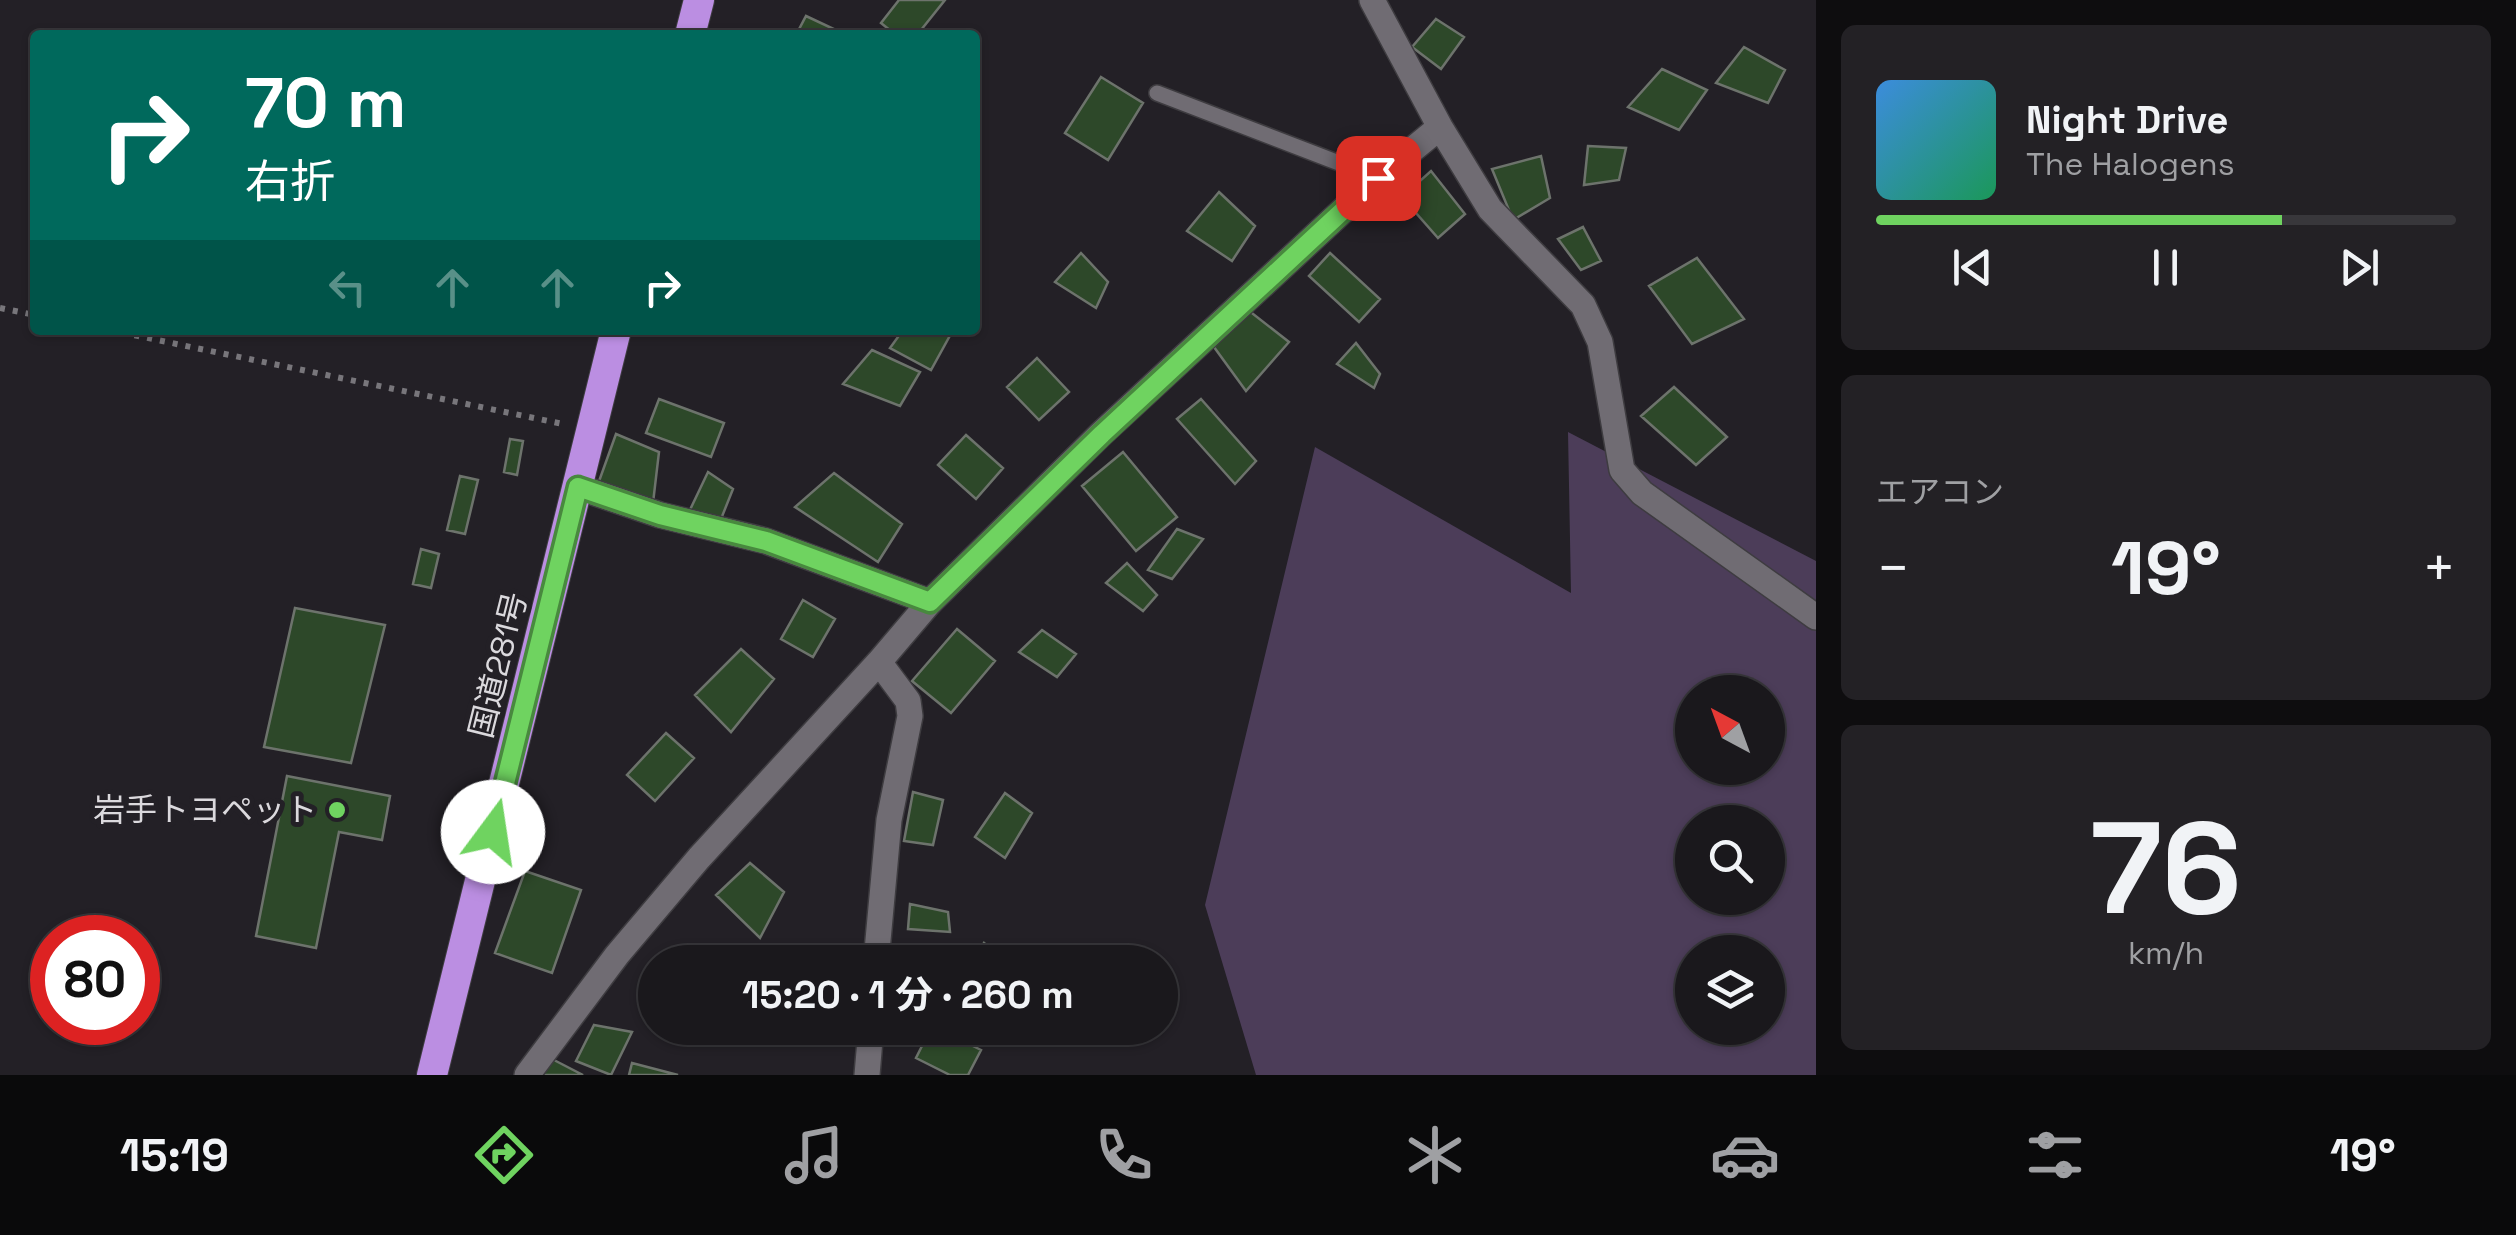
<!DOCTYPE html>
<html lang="ja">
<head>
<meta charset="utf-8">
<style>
	:root { --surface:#1a181c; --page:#232125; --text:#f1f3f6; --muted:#9fa0a3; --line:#38373b; --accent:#6fd360 }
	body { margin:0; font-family:"Space Grotesk","Noto Sans JP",sans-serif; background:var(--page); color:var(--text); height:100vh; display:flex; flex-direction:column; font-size:38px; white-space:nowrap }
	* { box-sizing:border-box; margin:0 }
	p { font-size:32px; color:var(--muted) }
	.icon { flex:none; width:55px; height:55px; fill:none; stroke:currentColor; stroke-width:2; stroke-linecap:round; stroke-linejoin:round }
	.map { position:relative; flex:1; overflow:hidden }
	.details { display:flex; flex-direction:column; gap:25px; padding:25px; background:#0e0d0f; width:700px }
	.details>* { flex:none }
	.banner { position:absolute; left:30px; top:30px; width:950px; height:305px; border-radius:10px; box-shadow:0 2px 8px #0004,0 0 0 2px var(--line); background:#00695c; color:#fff; overflow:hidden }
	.needle { width:65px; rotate:319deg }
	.buttons { position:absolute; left:1675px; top:675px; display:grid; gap:20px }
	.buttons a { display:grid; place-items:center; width:110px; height:110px; border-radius:50%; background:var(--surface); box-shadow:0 2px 8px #0004,0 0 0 2px var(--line); font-size:50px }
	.speed { position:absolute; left:30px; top:915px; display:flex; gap:20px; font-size:50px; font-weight:700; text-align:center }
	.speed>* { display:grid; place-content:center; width:130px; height:130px; border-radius:50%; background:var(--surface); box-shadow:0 2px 8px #0004,0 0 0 2px var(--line); line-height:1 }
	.speed .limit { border:15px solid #d22; background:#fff; color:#111 }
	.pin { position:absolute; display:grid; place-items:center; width:85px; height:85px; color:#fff; margin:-42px; border-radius:20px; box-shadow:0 5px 15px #0006 }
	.me { position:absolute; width:110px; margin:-55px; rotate:14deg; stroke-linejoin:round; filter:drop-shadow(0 0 8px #0008) }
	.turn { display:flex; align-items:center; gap:35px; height:210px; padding:0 50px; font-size:45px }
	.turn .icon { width:130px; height:130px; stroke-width:2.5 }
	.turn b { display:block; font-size:70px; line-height:85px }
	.lanes { display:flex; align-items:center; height:95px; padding:0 50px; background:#0003; justify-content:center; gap:50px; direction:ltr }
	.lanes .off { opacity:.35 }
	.big { font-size:75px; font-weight:700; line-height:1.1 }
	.details .widget { flex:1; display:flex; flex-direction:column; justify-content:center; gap:15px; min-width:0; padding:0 35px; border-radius:15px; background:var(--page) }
	.details .dial { align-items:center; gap:0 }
	.dial b { font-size:130px; line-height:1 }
	.song { display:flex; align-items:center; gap:30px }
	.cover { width:120px; height:120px; border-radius:15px; background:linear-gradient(135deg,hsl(210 70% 55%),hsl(150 70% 35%)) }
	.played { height:10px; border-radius:5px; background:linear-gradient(90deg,var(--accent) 70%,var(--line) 70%) }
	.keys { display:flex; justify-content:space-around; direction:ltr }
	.heat { display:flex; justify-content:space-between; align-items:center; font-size:55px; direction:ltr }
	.trip { position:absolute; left:638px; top:945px; width:540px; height:100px; border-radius:50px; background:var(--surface); box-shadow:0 2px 8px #0004,0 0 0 2px var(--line); font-weight:700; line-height:100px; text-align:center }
	.menu { display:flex; height:160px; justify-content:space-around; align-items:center; background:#0a0a0b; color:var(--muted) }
	.menu .icon { width:70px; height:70px }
	.menu .current { color:var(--accent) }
	.menu b { font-size:45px; color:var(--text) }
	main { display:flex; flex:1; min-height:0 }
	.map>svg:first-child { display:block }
</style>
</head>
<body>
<main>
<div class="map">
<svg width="1816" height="1075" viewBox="0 0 1816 1075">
	<rect width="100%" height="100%" fill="#232026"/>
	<path fill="#4c3d59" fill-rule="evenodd" d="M1568,432L1816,561V1075H1256L1205,905L1315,447L1571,593ZM1692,692H1768V768H1692ZM1692,822H1768V898H1692ZM1692,952H1768V1028H1692Z"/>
	<path fill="#2d4829" stroke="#6d736c" stroke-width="2.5" d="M899,0H945L917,35H896L881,23Z
		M806,16L838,31L837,35H796Z
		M1436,19L1464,37L1441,69L1412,47Z
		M1744,47L1785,70L1768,103L1716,83Z
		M1662,69L1707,90L1679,130L1628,107Z
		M1101,77L1143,103L1108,160L1065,133Z
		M1588,146L1626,148L1619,180L1584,185Z
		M1541,156L1550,198L1513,220L1492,169Z
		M1431,171L1465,214L1438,238L1402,197Z
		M1219,192L1255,226L1232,261L1187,231Z
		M1583,227L1601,261L1581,270L1558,239Z
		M1081,253L1108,282L1096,308L1055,282Z
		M1330,253L1380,299L1359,322L1309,276Z
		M1697,258L1744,319L1692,344L1649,286Z
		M1248,310L1289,342L1246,391L1214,347Z
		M903,330H953L931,370L890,348Z
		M1356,343L1380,374L1374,388L1337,364Z
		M872,350L920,372L900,406L843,384Z
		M1037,358L1069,392L1039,420L1007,387Z
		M1674,387L1727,437L1696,465L1641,416Z
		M659,399L724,423L711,457L646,433Z
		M1201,399L1256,461L1235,484L1177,419Z
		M616,434L659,452L653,503L598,484Z
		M966,435L1003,468L976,499L938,465Z
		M510,439L523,441L517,475L504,472Z
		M1123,452L1177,517L1136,551L1082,486Z
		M708,472L733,489L719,524L688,514Z
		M834,473L902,524L878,562L795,507Z
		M460,476L478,480L465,534L447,530Z
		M1177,529L1203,539L1172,579L1148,570Z
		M421,549L439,554L431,588L413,584Z
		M1127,563L1157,595L1143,611L1106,583Z
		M803,600L835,619L813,657L781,639Z
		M295,608L385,625L351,763L264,747Z
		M957,629L995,661L951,713L912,681Z
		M1042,630L1076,654L1057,677L1019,652Z
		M741,649L774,679L731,732L695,695Z
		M666,733L694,758L655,801L627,775Z
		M287,776L390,796L382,840L339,832L316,948L256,936Z
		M913,792L943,800L933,845L904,841Z
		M1005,793L1032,813L1005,858L975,837Z
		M750,863L784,892L760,938L716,895Z
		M525,871L581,890L552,973L495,953Z
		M910,904L948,912L950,932L908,929Z
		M984,943L1007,962H975L973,961Z
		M941,947L963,962H928Z
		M594,1025L632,1032L611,1075L576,1061Z
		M931,1028H936L981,1050L968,1075H950L916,1058Z
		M552,1059L583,1075H540Z
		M632,1063L678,1075H629Z"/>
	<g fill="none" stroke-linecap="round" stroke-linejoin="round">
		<g stroke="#3e3c40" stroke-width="18">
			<path id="lane" d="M1157,93L1378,178"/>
		</g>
		<g stroke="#3e3c40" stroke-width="28">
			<path id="street" d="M1372,0L1440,127L1490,209L1583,305L1600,342L1622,470L1642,493L1816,617
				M578,487L660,515L766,541L930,602
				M876,962L889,820L910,716L908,701L879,662
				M527,1075L617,955L699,858L879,662L930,602L1101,434L1378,178L1440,127
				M867,1075L871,1028"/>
		</g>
		<g stroke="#3e3c40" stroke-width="32">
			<path id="highway" d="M690,35L699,0
				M432,1075L616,330"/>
		</g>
		<path stroke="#78767b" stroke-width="6" stroke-dasharray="5 8" stroke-linecap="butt" d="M0,308L35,315
			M109,330L563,424"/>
		<use href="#lane" stroke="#706c73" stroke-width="15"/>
		<use href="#street" stroke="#706c73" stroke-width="25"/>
		<use href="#highway" stroke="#bb8ee2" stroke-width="30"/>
	</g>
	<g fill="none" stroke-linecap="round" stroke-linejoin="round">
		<g stroke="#48893e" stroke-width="25">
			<path id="route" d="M493,832L578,487L660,515L766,541L930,602L1102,434L1378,178"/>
		</g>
		<use href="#route" stroke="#6fd360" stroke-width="18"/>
	</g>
	<circle fill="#6fd360" stroke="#232026" stroke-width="4" cx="337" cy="810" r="10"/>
	<g text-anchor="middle" stroke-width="10" stroke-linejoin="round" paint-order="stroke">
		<g font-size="32" fill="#dbd9dd" stroke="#232026">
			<text transform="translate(498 665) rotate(-76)" y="11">国道281号</text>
		</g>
		<g font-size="32" fill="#dbd9dd" stroke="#232026" text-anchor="end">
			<text x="317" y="821">岩手トヨペット</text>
		</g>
	</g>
</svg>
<div class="buttons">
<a><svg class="needle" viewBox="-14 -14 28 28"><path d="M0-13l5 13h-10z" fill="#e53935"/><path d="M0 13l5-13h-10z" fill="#9fa0a3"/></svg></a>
<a><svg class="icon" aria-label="search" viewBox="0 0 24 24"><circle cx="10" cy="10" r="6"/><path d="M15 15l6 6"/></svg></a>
<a><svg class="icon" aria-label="layers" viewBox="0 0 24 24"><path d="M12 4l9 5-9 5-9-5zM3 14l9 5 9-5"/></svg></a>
</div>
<div class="speed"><div class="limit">80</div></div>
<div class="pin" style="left:1378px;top:178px;background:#d93025"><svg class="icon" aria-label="arrive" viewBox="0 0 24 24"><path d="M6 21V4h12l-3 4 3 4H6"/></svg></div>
<svg class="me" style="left:493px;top:832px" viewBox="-20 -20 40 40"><circle r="19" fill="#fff"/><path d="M0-13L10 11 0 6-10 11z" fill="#6fd360"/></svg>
<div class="trip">15:20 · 1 分 · 260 m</div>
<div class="banner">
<div class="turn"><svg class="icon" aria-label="right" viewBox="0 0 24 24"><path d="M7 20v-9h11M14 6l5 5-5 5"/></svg><div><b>70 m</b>右折</div></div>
<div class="lanes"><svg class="icon off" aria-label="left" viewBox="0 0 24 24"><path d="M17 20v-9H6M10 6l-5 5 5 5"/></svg><svg class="icon off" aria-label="ahead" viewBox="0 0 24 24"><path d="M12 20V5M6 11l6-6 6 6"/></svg><svg class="icon off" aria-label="ahead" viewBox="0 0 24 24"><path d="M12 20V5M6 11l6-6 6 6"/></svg><svg class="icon" aria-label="right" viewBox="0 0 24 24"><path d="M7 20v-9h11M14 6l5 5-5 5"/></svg></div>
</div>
</div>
<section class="details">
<div class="widget">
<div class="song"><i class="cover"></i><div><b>Night Drive</b><p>The Halogens</p></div></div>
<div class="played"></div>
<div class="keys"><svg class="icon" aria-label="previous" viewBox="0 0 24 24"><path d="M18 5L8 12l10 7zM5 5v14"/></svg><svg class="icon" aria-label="pause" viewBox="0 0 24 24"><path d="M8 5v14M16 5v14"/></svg><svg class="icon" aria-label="next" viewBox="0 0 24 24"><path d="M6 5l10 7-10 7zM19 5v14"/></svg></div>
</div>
<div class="widget"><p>エアコン</p>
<div class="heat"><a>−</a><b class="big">19°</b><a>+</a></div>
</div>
<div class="widget dial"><b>76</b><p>km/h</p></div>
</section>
</main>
<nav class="menu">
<b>15:19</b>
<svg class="icon current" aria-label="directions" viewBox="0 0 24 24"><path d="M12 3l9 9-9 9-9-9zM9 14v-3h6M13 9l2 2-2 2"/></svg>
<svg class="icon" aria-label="music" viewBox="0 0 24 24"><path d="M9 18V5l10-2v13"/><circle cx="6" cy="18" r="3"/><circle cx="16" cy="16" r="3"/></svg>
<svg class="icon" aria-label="phone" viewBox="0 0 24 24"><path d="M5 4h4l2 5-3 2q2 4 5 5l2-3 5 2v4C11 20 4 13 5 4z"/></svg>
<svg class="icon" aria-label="climate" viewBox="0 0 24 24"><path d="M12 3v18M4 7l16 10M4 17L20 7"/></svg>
<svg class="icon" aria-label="car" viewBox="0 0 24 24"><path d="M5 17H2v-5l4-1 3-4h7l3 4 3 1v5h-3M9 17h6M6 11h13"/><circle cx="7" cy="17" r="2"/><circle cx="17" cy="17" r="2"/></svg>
<svg class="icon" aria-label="filters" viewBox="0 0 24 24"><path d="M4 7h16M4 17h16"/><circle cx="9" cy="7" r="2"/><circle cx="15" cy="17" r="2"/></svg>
<b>19°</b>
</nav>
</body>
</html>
